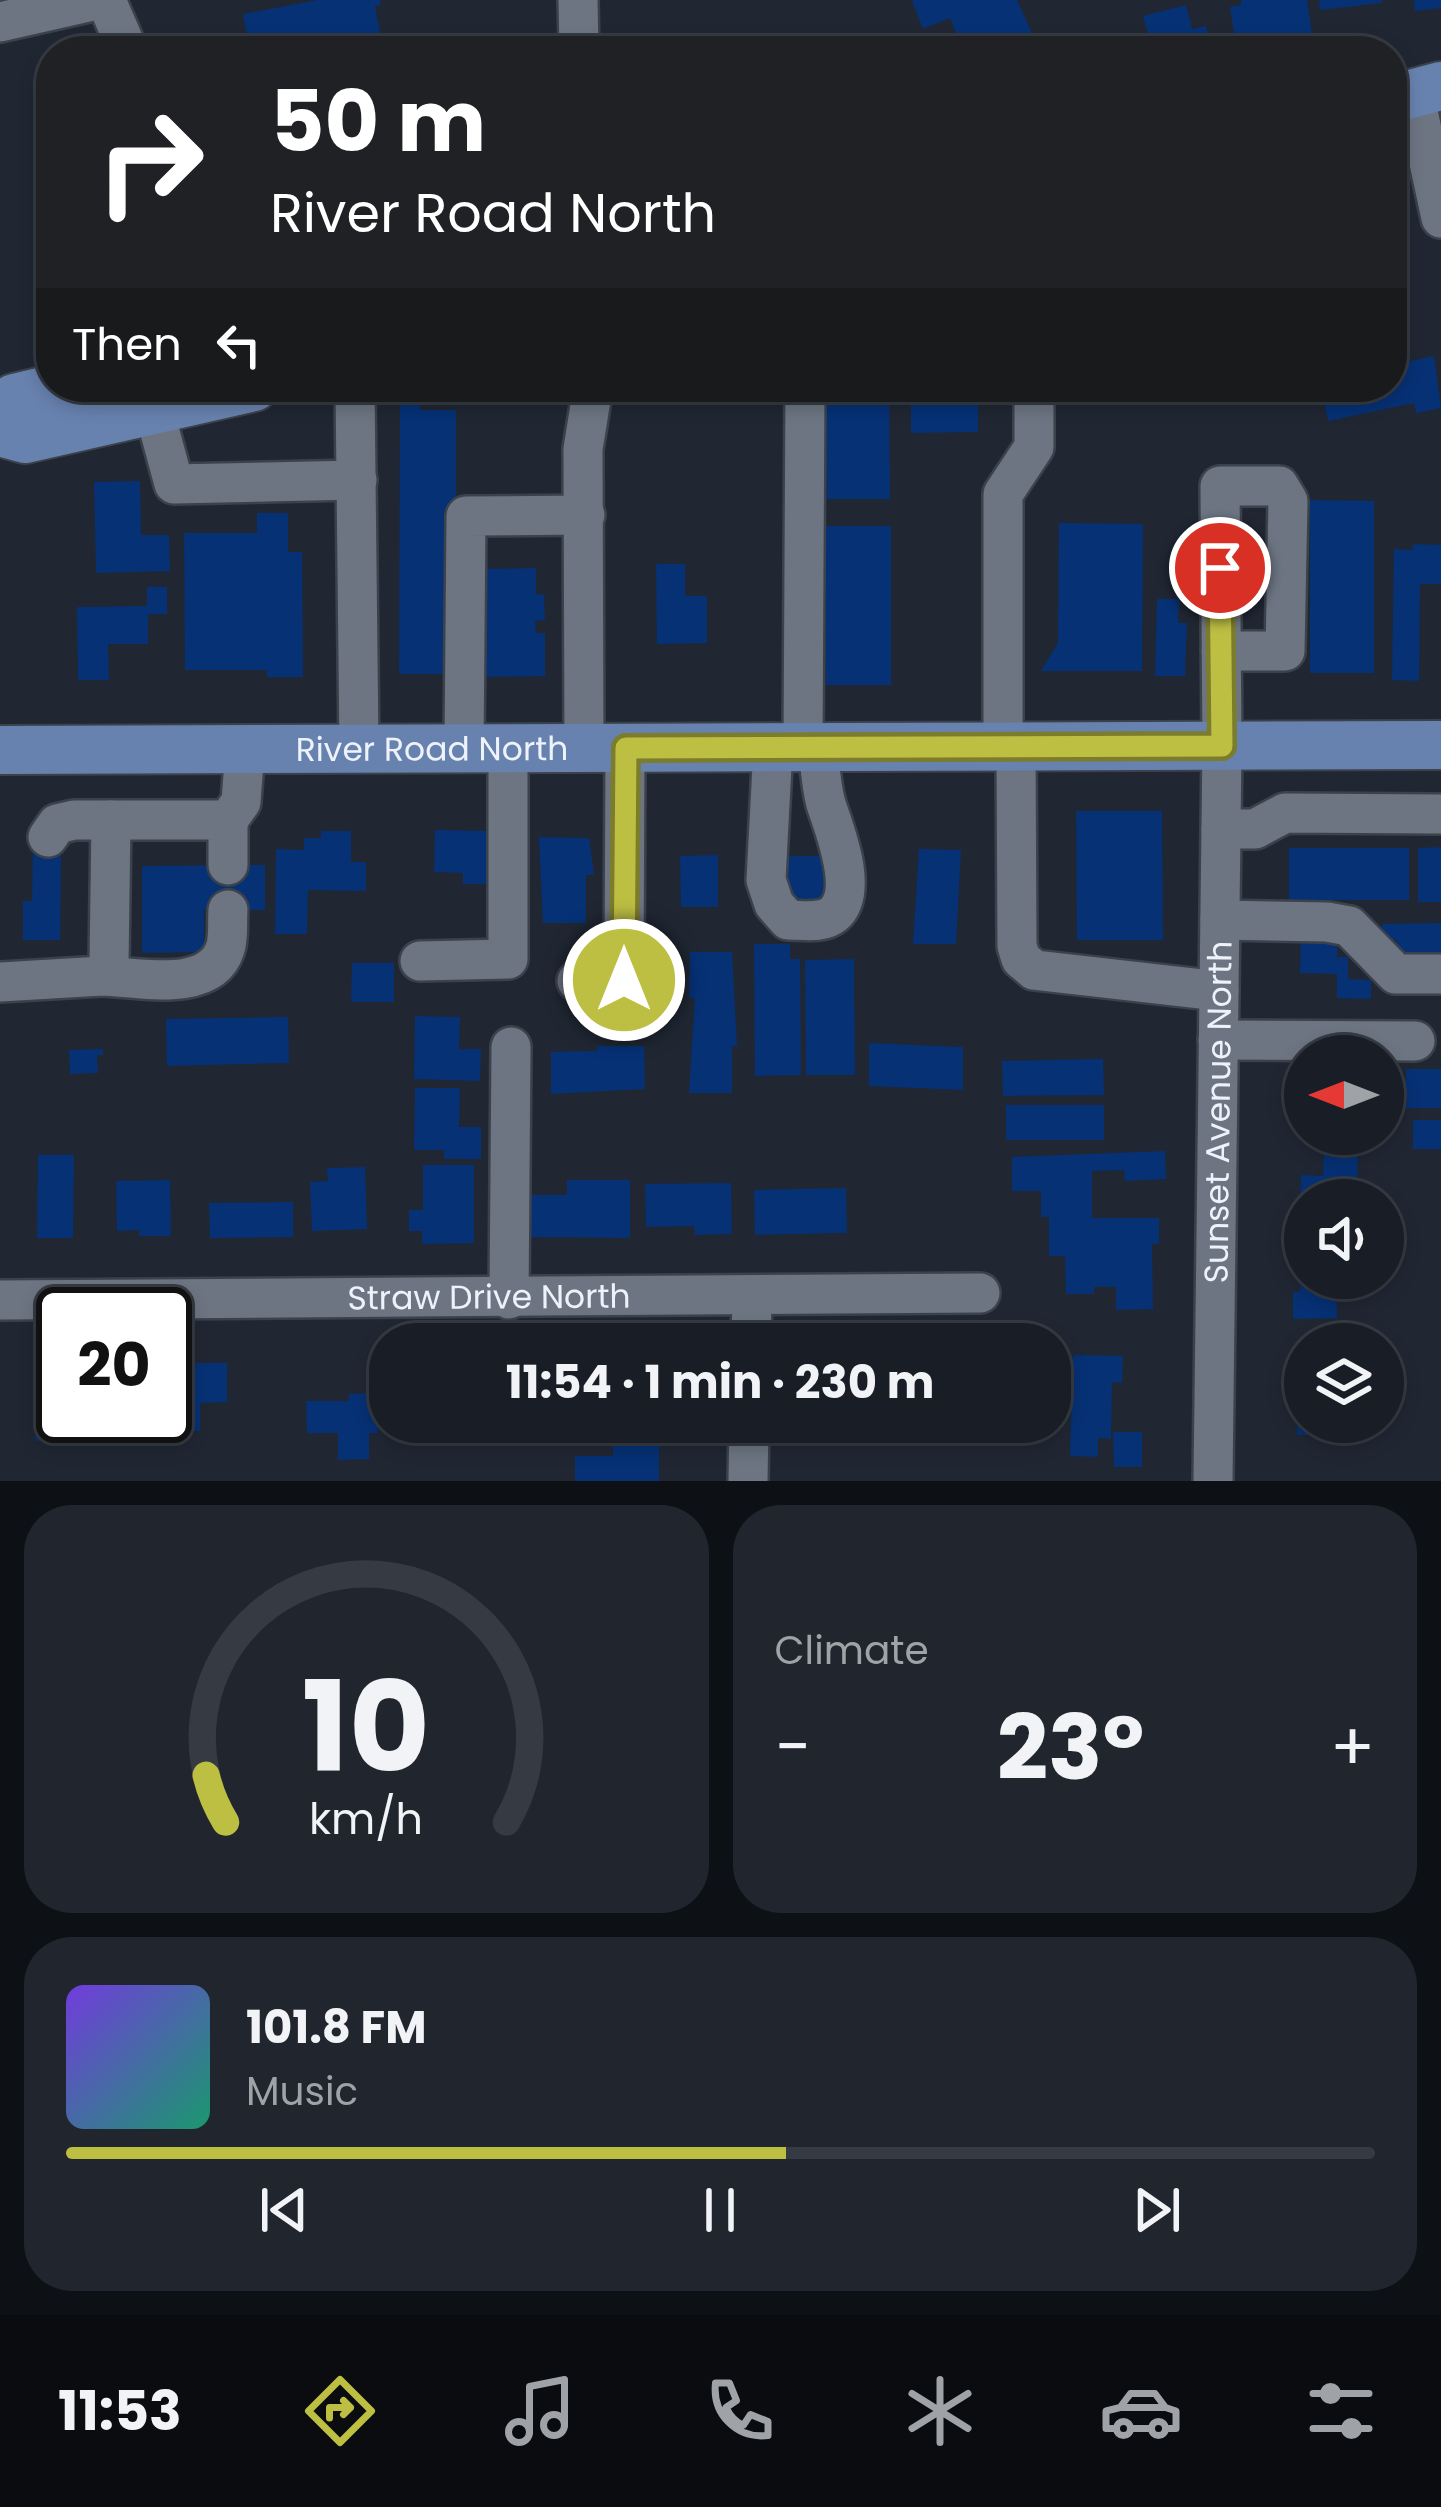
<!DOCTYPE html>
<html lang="en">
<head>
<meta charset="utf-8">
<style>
	:root { --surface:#181d26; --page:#21262e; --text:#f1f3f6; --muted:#9fa2a7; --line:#363b43; --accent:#bdbf43 }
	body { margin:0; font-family:Poppins,sans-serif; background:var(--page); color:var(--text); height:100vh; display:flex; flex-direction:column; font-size:45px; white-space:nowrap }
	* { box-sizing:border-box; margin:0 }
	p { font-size:39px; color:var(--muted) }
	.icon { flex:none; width:66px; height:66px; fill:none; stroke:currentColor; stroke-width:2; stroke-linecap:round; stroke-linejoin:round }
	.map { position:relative; height:1481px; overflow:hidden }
	.panel { display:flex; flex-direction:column; gap:24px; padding:24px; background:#0d1015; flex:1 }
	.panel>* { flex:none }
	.hud { position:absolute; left:36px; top:36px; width:1371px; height:366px; border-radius:48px; box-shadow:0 6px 18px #0003,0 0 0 3px var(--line); background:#202124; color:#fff; overflow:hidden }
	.needle { width:78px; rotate:270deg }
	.fabs { position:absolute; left:1284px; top:1035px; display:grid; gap:24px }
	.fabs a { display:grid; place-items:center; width:120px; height:120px; border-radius:50%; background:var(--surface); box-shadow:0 6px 18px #0003,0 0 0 3px var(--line); font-size:60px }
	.speed { position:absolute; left:36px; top:1287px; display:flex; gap:24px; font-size:60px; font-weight:700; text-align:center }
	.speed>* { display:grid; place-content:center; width:156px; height:156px; border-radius:50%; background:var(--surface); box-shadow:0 6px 18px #0003,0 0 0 3px var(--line); line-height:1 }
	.speed .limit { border:6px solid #111; border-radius:18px; background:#fff; color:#111 }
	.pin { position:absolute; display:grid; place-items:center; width:102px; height:102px; color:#fff; margin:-51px; border:6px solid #fff; border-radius:50%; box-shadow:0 3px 12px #0007 }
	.me { position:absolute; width:132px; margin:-66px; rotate:0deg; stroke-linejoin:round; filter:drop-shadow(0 0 9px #0008) }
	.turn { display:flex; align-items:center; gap:42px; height:252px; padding:0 36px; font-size:54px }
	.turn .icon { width:156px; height:156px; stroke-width:2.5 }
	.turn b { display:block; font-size:84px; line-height:102px }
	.then { display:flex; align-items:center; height:114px; padding:0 36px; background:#0003; gap:24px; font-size:45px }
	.big { font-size:90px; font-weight:700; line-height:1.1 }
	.panel .widget { flex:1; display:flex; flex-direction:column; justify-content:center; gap:18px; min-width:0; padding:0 42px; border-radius:48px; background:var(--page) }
	.panel .dial { align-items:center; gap:0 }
	.dial svg { height:312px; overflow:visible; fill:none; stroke:var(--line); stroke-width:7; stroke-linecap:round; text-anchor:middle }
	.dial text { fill:var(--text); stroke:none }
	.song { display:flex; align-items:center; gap:36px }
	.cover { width:144px; height:144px; border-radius:18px; background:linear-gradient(135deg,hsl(260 70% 55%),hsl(160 70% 35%)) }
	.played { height:12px; border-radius:6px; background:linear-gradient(90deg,var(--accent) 55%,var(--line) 55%) }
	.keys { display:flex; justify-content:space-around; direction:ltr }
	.heat { display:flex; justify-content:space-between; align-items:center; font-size:66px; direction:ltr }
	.panel .tiles { flex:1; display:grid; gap:24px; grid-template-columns:1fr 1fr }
	.widget:last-child { grid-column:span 2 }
	.trip { position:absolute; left:369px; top:1323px; width:702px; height:120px; border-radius:48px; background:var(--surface); box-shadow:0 6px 18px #0003,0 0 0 3px var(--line); font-weight:700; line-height:120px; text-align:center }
	.dock { display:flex; height:192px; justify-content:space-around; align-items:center; background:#0a0c0f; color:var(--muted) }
	.dock .icon { width:84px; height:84px }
	.dock .selected { color:var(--accent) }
	.dock b { font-size:54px; color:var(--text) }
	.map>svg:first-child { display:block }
</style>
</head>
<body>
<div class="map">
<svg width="1441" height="1481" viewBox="0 0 1441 1481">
	<rect width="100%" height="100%" fill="#202733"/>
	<path fill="#063175" d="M318,0H380L381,5L375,6L382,44L402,41L403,51H198L197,46L247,37L243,14Z
		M912,0H1017L1040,51H964L950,18L923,29Z
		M1241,0H1307L1313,40L1237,51L1230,7L1241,5Z
		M1319,0H1382V3L1320,10Z
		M1414,0H1441V8L1415,11Z
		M1186,5L1192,29L1206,26L1213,51H1153L1143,16Z
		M1434,356L1441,408L1416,413L1414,403L1328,421L1321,387H1392V365Z
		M629,387H668V389L631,397Z
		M826,387H889L890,499H827Z
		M911,387H978V432L911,433Z
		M400,405H420V410H456V674H399Z
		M140,481L141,535H169L170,571L96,573L94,482Z
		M1310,500L1374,501V673H1310Z
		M257,513H288V552H302L303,677H267V670H185L184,533H257Z
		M1059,523L1143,524L1142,671H1041L1058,643Z
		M826,526H891V685H826Z
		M1413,544L1441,545V584H1420L1419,681L1392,680L1394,549L1413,550Z
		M656,564H685V596H707V643L657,644Z
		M536,568V595L544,594L545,620L535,621L536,633H545V676L477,677L475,569Z
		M147,587H167V614H148V644H108L109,680H78L77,607L147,606Z
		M1157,599H1179L1178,623H1187L1185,676H1155Z
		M1076,811H1162L1163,940H1077Z
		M435,830L490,831L489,884H463V873L434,872Z
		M321,831H351V862H366V891L308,890L307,934H275L276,849L304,850V838H321Z
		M539,837L589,838L594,875H586V923H543Z
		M1441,847V902H1418V848Z
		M33,848H61L60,940H23V901H32Z
		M1289,848H1409V900H1289Z
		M919,849L961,850L956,944H913Z
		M718,855V907H681L680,856Z
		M782,856H827L826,900H782Z
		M265,865V910H204V952L142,953V866Z
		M1441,923V961H1397V940H1382V924Z
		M1301,932L1337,933V957H1348V979L1371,980V999L1337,998V974L1300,973Z
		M754,944H790V959H800L801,1075L755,1076Z
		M690,952H732L737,1046H732V1093H689L695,998H689Z
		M854,959L855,1075H806L805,960Z
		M352,963H394V1002H351Z
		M415,1016L460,1017L459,1049H481L480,1081L414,1079Z
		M288,1017L289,1063L167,1066L166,1019Z
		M869,1043L963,1047V1090L869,1086Z
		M597,1046H644L645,1089L551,1094V1052L597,1051Z
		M103,1049V1055H97L98,1073L70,1074L69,1050Z
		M1103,1059L1104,1095L1003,1096L1002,1061Z
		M1300,1065H1305V1099H1300Z
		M1406,1069H1441V1108H1406Z
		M415,1088H460L459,1127H481V1159H444V1150H414Z
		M1006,1105H1104V1140H1006Z
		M1413,1120H1441V1149H1413Z
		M1324,1148H1358L1357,1200H1305V1217H1300L1301,1175L1323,1176Z
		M1165,1151L1166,1179L1125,1181L1124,1170L1092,1171V1218H1159V1244H1152L1153,1309L1116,1310V1287H1094V1294H1066L1065,1256H1049V1217H1041V1191H1012V1157Z
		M38,1155H74L73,1238H37Z
		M423,1165H474V1243L422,1244V1231H409V1210H423Z
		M365,1167L367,1229L312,1231L310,1182L328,1181L327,1168Z
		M170,1180L171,1236H139V1230L117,1231L116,1181Z
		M567,1180H630V1238L531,1237V1195H567Z
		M731,1183L732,1234L695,1235L694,1226L646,1227L645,1184Z
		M846,1188L847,1233L755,1235L754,1190Z
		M293,1202V1237L210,1238L209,1203Z
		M1300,1264H1305V1278H1336L1337,1318L1293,1319V1292H1300Z
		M1073,1355L1123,1356L1122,1383L1112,1382L1111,1439L1098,1438V1457L1070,1456Z
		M188,1363H227V1402L200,1403V1431H143V1416H165V1398H171V1375L188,1374Z
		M377,1393L378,1433H369V1459L338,1460V1433H307L306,1401H349V1394Z
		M1297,1397H1305V1422H1338V1436L1297,1435Z
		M36,1403H63V1416H98V1442L35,1441Z
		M423,1422H469V1439H443V1427H423Z
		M902,1422H958V1427L902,1426Z
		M1113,1432H1142V1467H1114Z
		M613,1442H659V1481H575V1456H613Z"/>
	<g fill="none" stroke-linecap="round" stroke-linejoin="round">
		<g stroke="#3c424b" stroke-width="44">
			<g id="minor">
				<path d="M106,0L128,51"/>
				<path d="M578,0L579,51"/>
				<path d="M0,22L97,0"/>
				<path d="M1414,93L1441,218"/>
				<path d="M355,387L359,748"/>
				<path d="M154,410L174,484L357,480"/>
				<path d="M1003,746V494L1034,447V387"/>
				<path d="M1016,746L1017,946L1021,959L1034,970L1219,991"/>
				<path d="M773,747L766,880L774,904L788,920C803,920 822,924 834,914C860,891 834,829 826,804C821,786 820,765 818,747"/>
				<path d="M803,747L805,387"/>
				<path d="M464,748L466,516L585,515"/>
				<path d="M584,748L583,449L593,387"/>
				<path d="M228,820V865"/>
				<path d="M1221,829H1255L1285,813L1441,814"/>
				<path d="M48,837L57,824L74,820H228L241,802L245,748"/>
				<path d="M1220,920L1327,922L1349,926L1396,974H1441"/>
				<path d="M420,961L508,959V748"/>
				<path d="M102,976C138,977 210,994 225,949C229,938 227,922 228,910"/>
				<path d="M577,981L624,980L625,748"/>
				<path d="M0,982L102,976L109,964L111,820"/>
				<path d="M1218,1040L1415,1041"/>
				<path d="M509,1299L511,1047"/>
				<path id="s1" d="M0,1300L980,1293"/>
				<path d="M751,1344L752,1296"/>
				<path d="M748,1481L749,1422"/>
				<path id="s2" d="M1213,1481L1222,746L1220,486H1279L1288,501L1285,651H1221"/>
			</g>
		</g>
		<g stroke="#3c424b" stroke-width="52">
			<g id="major">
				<path d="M1392,99L1441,86"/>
				<path d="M0,409L14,398L60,387"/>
				<path d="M0,432L25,439L254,387"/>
				<path id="s3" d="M0,750L1441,745"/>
			</g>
		</g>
		<use href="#minor" stroke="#6d7583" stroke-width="39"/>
		<use href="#major" stroke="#6882af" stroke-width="48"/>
	</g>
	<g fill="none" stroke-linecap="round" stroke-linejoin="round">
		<g stroke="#7b7c2c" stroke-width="30">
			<path id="route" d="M624,980L626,748L1222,746L1220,568"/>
		</g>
		<use href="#route" stroke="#bdbf43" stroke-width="21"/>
	</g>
	<g text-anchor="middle" stroke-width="12" stroke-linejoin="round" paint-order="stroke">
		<g font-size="33" fill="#eef2fa" stroke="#202733">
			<text dy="12" stroke="none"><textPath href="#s3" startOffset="432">River Road North</textPath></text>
			<text dy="12" stroke="none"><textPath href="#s2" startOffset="369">Sunset Avenue North</textPath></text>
			<text dy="12" stroke="none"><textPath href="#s1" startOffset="489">Straw Drive North</textPath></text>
		</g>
	</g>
</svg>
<div class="fabs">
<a><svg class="needle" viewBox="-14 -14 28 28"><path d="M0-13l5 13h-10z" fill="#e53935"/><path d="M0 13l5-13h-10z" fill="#9fa2a7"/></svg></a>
<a><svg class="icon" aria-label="sound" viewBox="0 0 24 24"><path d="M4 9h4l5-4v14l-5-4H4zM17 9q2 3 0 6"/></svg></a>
<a><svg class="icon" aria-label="layers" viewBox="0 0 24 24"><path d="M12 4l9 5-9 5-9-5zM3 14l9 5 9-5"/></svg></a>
</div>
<div class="speed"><div class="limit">20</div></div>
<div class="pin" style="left:1220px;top:568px;background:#d93025"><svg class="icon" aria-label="arrive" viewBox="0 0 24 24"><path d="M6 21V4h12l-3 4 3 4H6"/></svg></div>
<svg class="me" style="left:624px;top:980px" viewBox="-20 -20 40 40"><circle r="17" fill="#bdbf43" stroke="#fff" stroke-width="3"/><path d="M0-11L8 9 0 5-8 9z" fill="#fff"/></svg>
<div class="trip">11:54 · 1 min · 230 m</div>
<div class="hud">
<div class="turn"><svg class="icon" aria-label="right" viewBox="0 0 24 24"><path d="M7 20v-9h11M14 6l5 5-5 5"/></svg><div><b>50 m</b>River Road North</div></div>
<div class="then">Then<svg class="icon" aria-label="left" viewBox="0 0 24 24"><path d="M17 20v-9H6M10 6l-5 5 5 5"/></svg></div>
</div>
</div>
<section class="panel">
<div class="tiles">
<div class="widget dial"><svg viewBox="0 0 100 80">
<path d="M14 69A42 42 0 1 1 86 69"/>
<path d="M14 69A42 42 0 0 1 9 57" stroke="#bdbf43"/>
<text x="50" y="56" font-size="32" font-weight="700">10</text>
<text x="50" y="72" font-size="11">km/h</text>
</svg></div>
<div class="widget"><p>Climate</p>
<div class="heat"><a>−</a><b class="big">23°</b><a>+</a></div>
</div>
<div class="widget">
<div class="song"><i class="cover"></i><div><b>101.8 FM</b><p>Music</p></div></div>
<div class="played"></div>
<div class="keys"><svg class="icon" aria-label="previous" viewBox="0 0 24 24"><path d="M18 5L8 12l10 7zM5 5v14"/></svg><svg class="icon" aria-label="pause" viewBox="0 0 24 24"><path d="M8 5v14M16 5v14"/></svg><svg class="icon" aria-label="next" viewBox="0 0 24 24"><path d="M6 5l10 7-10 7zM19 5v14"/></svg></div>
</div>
</div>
</section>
<nav class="dock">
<b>11:53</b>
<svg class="icon selected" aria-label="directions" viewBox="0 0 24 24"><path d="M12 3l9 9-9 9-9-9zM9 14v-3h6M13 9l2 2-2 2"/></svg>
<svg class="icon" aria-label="music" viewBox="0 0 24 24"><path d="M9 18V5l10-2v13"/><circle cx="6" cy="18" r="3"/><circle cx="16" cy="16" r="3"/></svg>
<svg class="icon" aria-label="phone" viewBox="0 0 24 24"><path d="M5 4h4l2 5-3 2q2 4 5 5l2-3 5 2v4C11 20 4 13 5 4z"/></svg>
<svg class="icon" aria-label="climate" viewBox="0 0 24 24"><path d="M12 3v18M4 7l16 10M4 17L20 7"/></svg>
<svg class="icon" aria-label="car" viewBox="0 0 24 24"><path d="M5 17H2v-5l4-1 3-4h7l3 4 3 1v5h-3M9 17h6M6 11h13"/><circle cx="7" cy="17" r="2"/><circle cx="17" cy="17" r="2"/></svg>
<svg class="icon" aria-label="filters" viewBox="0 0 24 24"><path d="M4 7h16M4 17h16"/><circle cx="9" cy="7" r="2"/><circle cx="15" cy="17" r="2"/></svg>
</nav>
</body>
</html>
